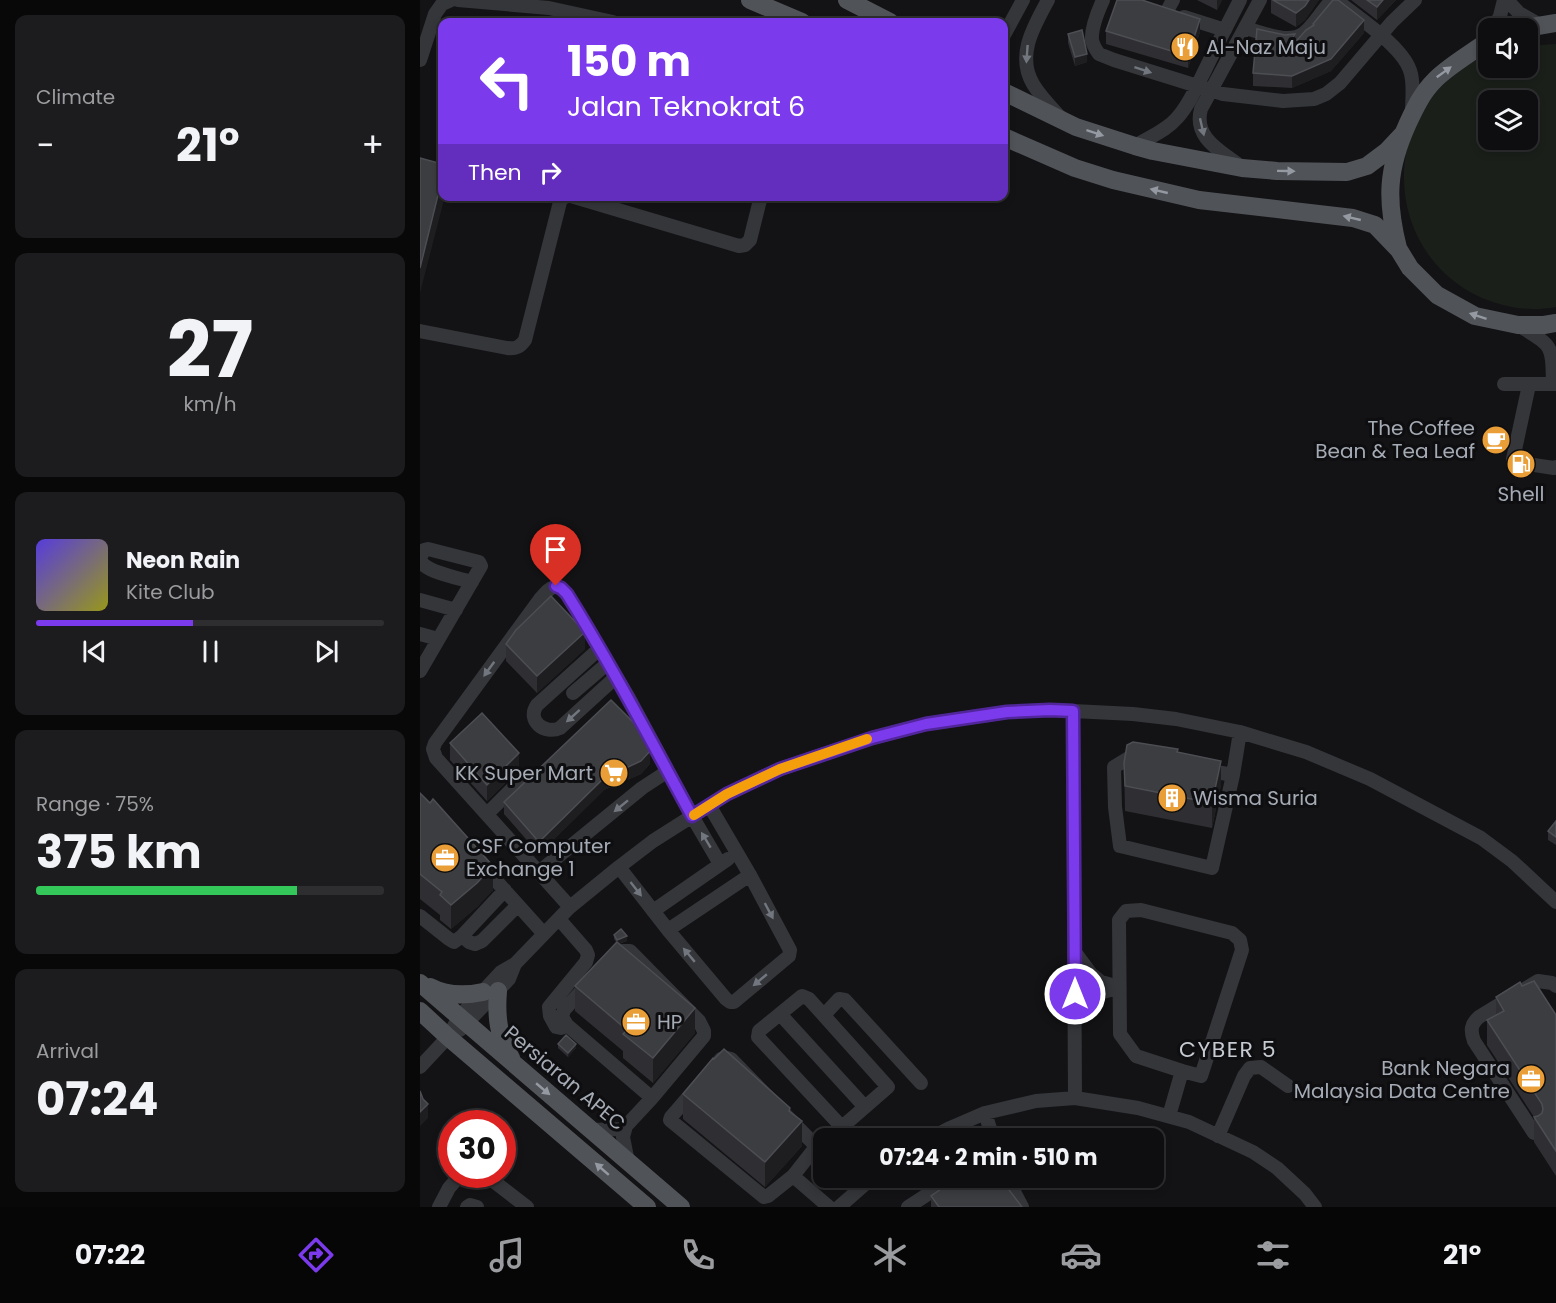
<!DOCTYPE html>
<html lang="en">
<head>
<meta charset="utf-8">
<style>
	:root { --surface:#0e0e10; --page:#1c1c1e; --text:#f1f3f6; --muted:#9b9c9f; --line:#2e2e30; --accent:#7c3aed }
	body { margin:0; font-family:Poppins,sans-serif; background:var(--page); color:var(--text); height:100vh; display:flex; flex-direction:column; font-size:22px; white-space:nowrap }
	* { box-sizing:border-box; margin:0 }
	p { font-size:20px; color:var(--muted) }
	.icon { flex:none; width:33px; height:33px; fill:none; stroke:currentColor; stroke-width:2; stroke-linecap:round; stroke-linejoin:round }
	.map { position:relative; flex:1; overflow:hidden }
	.sheet { display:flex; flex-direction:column; gap:15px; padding:15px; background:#080809; width:420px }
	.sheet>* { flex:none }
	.hud { position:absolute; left:18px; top:18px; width:570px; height:183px; border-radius:12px; box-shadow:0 3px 9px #0003,0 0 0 2px var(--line); background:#7c3aed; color:#fff; overflow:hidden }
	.buttons { position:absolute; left:1058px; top:18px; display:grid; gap:12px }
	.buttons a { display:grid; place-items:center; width:60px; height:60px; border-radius:12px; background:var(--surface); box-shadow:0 3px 9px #0003,0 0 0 2px var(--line); font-size:30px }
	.speed { position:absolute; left:18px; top:1110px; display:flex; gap:12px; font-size:30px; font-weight:700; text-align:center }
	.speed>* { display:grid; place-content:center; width:78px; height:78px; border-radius:50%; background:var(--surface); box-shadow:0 3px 9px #0003,0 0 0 2px var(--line); line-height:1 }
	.speed .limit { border:9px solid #d22; background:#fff; color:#111 }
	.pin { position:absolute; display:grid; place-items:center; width:51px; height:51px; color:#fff; margin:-62px -26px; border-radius:50% 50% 50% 0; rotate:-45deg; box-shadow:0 0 6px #0007 }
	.pin .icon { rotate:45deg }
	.me { position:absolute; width:66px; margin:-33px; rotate:0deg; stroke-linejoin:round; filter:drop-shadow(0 0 4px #0008) }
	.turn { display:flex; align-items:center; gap:21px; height:126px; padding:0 30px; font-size:27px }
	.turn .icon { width:78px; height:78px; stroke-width:2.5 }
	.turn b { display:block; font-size:42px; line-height:51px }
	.then { display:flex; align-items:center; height:57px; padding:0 30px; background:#0003; gap:12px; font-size:22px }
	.big { font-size:45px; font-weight:700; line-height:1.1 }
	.sheet .tile { flex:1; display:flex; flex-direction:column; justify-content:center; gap:9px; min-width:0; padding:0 21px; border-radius:12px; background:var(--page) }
	.sheet .dial { align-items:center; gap:0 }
	.dial b { font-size:78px; line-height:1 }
	.song { display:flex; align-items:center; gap:18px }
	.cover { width:72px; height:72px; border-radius:9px; background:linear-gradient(135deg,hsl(250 70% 55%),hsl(60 70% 35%)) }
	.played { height:6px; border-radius:3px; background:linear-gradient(90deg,var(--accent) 45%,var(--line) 45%) }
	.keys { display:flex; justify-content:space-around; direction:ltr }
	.heat { display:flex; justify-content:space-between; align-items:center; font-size:33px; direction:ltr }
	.charge { height:9px; border-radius:4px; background:linear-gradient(90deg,#34c759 75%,var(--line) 0) }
	.trip { position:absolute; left:393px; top:1128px; width:351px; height:60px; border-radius:12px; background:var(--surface); box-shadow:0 3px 9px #0003,0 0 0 2px var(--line); font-weight:700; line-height:60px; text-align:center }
	.tabs { display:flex; height:96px; justify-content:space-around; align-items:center; background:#060606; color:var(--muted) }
	.tabs .icon { width:42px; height:42px }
	.tabs .on { color:var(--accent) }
	.tabs b { font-size:27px; color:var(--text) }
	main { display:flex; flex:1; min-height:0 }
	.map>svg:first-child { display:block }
</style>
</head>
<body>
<main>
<section class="sheet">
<div class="tile"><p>Climate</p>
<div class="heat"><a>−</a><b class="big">21°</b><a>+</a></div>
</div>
<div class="tile dial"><b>27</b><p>km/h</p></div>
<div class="tile">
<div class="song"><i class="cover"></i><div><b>Neon Rain</b><p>Kite Club</p></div></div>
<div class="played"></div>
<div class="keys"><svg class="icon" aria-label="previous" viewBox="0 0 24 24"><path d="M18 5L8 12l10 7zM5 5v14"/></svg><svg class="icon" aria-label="pause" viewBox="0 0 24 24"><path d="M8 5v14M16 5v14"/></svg><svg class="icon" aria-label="next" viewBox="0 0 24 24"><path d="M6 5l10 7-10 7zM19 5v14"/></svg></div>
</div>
<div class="tile"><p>Range · 75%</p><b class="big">375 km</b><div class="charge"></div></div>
<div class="tile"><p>Arrival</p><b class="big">07:24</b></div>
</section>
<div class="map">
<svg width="1136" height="1207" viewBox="0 0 1136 1207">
	<rect width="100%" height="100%" fill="#131315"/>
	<path fill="#1a1f1a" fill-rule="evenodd" d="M1136,44V307C1115,311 1093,309 1073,302C979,271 953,149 1026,82C1038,71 1052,61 1068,55V68H1107V46ZM1068,100H1107V140H1068Z"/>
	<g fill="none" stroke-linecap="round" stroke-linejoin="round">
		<path stroke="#34363a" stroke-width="14" d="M38,0L129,8L193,22
			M628,0C614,26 596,55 613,84C620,96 631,107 640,117
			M683,0C678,11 671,28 672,40C673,45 676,50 679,54L694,60L803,94L863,101L894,99L906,94L920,83L972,22L995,0
			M916,0C937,17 986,48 991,74C994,86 992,100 992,112
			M1087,0L1099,13L1120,25
			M747,11L753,0
			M764,17L805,30
			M825,28C842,32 868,45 884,33C895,24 902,10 912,0
			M1074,28L1080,16L1084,0
			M584,35L603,0
			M0,60L15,14L22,4L31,0
			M715,146C729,137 746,131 757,118C769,105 777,86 785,70C796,47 808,23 820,0
			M820,166C801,151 773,138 781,109L840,0
			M151,196L319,246L325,245L330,240L341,196
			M1098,325C1133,347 1132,343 1133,384
			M0,331L87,348C96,349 100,347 105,340L140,202L141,199L147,196
			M1084,384H1136
			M1109,385L1093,459L1094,462L1134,468L1136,467
			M0,558L4,550L8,549L59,562L61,566L0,671
			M0,561C8,573 38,578 52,582
			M0,600L36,610
			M0,634L18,639
			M179,649L117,705C106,721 125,735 140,728L196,677
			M153,693L188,663
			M653,711L655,1098
			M721,758L712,756L694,767L695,807L700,846L792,868L813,775L820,732
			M785,770L813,775
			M67,814L105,776
			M61,864L124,934
			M199,867L248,930L306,999L310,1002H314L369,956L370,950L330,875L289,805
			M119,872L222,788L248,771
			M150,907L16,758L13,749L15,743L120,599C130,588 134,581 147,594L209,698L272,816L300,864
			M233,911L308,859
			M0,916L29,939L34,942L42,936L85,890
			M139,919L166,950L168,955L166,962L129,1007L130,1016L136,1027L141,1028L147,1025
			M248,930L330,875
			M42,936L49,942L55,944L62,941L98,905
			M203,951H210L279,1021L284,1031V1036L232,1098L147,1025L142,1017L144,1010L189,961Z
			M654,951L671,974L681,982L699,987L680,993L668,998L655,1015
			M360,1014L445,1107
			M404,1015L419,999L425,1000L501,1083
			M40,1030L89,979L95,964
			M307,1058L311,1059L395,1145V1148L373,1176L348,1196L344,1197L250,1120L251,1117L301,1059Z
			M0,1067L28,1037L39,1017L81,972L95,964L150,907L199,867L233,841L307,794L360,769L452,738L506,724L587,712L630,710L653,711L713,714L756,719L820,732L886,752L950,779L1061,838L1092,861L1136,902
			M565,1113L573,1138
			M749,1116L762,1071L716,1056L700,1034L699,920L706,911L721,910L812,933L820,940L822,950L781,1076L762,1071
			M206,1126L232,1098
			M422,1127L468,1087L389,999L382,996L339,1031L338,1037L432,1138
			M170,1130L201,1129L206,1126L203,1137L208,1162
			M1114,1133L1054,1041C1050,1030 1051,1024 1059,1017L1118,981L1132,983L1136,986
			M798,1136L824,1076L830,1068L841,1067L868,1086
			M511,1138L528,1129L565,1113L616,1101L655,1098L718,1108L769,1122L833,1152L857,1168L885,1194L895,1207
			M62,1174L68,1177L107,1207
			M373,1176L409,1207
			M587,1178L602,1207
			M19,1207L29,1188L41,1174
			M47,1207L50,1205L57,1207
			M419,1207L452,1178
			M488,1207L511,1192L549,1178"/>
		<path stroke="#505358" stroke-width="18" d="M330,0L382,22
			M427,0L470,22
			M1106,28L1136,23
			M584,92L656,127L715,146L733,151L822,168L857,171L927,172L947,166L967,151L982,135
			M584,137L655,168L693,180L779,200L933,218L955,225L979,250L990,268L1017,295L1055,316L1098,325H1124L1136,323
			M978,248C966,200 967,169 988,123C995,108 1002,93 1014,81C1026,68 1048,55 1062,45L1068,42
			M0,983L261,1207
			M10,987C27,996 44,996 63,992
			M78,991C76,1015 78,1037 91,1058
			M0,1011L28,1037L227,1207"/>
	</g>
	<path fill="#2f2f33" d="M777,0H802L797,10Z
		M851,0H899L885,20L876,27L851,13Z
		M931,0H976L957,20Z
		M893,24L944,33L911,71L872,88L833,86V73L875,42L893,26Z
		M686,31L780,32L768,68L686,44Z
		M648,34L667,62L655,66L648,43Z
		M86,644L165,649L117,693L86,661Z
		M30,743L99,769L67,801L30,760Z
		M758,752L801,785L792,828L705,811L704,763Z
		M230,764L221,774L184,790L119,854L84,814V802Z
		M0,793L73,890L57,907L31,929L20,920V915L0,899Z
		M1136,821V845L1128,840V831Z
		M194,935L207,941L199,944L275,1033L233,1083L203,1058V1051L155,1011V986L196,942L194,939Z
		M1102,986L1136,1015V1176L1114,1142V1117L1067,1045V1020L1076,1015V997Z
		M138,1044L156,1048L148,1057L138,1048Z
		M263,1094L370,1112L382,1146L345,1187L263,1119Z
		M511,1196L602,1207H511Z"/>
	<path fill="#1e1e21" d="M797,0H802L797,10Z
		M889,0H899L885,20L876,27V13Z
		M963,0H976L957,20V7Z
		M780,19V32L768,68V56Z
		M944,20V33L911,71L872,88V76Z
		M875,34V46L869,58V45Z
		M667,54V62L655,66V57Z
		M22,179V196H25L0,293V268Z
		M165,632V649L117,693V676Z
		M230,751V764L221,774L184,790L119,854V842L184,778Z
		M99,753V769L67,801V785Z
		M801,761V785L792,828V803Z
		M73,866V890L57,907L31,929V905Z
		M207,936V941L197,944V940Z
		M275,1008V1033L233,1083V1058Z
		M156,1044V1048L148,1057V1053Z
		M8,1104V1118L0,1126V1112Z
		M382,1121V1146L345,1187V1162Z"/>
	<path fill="#3c3d41" stroke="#4c4e53" stroke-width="1.5" d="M697,0H722L780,19L768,56L686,31Z
		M853,0H889L885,6L876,13Z
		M913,0H918L944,20L911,59L872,76L833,73L837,29L865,35L875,34L869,45L871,47L886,30L894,25L893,24Z
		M947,0H963L957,7Z
		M662,30L667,54L655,57L648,34Z
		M0,158L22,164V179L0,268Z
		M131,596L165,632L117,676L86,644L96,630Z
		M191,700L225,734L228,740L230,751L221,761L184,778L119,842L84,802Z
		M62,713L99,753L67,785L30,743Z
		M713,742L758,749L757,752L801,761L792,803L705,786L704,763L707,745Z
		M0,793L10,803L13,799L73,866L57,883L31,905L20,895L22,892L0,874Z
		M1136,821V837L1128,831Z
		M201,929L207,936L197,940L194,935Z
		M197,942L275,1008L233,1058L203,1034L207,1030L155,986Z
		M1114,981L1136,1015V1151L1114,1117L1118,1116L1122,1113L1123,1109L1122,1104L1067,1020L1084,1011L1076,997L1100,982L1102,986Z
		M146,1035L156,1044L148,1053L138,1044Z
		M304,1049L370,1108L369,1111L382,1121L345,1162L263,1094L293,1058L294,1059Z
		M0,1091L3,1099L8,1104L0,1112Z
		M537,1178H580L602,1207H519L511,1196Z"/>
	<defs><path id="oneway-solid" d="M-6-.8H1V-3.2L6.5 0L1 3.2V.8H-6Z" transform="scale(1.5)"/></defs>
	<g fill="#72767e">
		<use href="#oneway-solid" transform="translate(607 54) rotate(94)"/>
		<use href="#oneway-solid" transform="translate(723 70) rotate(18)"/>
		<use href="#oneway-solid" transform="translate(782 127) rotate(77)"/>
		<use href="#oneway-solid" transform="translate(69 669) rotate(126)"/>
		<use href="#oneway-solid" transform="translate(153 716) rotate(138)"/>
		<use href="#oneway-solid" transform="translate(201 806) rotate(141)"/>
		<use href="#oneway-solid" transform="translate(286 840) rotate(-121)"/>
		<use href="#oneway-solid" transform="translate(216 889) rotate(52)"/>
		<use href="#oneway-solid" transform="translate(349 911) rotate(62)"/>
		<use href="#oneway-solid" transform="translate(269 955) rotate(-130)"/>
		<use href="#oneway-solid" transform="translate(340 980) rotate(140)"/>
	</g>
	<g fill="#9499a2">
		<use href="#oneway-solid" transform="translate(1024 72) rotate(-36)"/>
		<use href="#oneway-solid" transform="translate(675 133) rotate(18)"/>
		<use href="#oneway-solid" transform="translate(866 171) rotate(1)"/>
		<use href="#oneway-solid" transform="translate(739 191) rotate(-167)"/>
		<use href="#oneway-solid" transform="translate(932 218) rotate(-167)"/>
		<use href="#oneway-solid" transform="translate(1058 316) rotate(-162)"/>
		<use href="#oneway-solid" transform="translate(123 1089) rotate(40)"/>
		<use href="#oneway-solid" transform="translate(182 1169) rotate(-139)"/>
	</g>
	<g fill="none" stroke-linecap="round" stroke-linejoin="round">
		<g stroke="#51269a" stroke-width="15">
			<path id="route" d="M136,586L141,588L147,594C192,666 231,741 272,816L307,794L360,769L452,738L506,724L587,712L630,710L653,711L655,994"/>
		</g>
		<use href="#route" stroke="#7c3aed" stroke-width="10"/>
		<path stroke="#f59e0b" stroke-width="10" d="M274,815L307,794L360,769L447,739"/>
	</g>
	<defs>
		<g id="restaurant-disc" transform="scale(1.5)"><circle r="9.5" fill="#e99e37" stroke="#0e0e10"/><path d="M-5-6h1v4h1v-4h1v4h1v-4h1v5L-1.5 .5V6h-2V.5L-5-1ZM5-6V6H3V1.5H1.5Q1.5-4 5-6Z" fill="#fff"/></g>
		<g id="cafe-disc" transform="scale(1.5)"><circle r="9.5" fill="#e99e37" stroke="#0e0e10"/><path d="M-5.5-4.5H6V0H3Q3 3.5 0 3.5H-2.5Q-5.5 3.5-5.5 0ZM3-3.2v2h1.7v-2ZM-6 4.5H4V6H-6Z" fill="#fff"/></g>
		<g id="fuel-disc" transform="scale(1.5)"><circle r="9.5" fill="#e99e37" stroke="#0e0e10"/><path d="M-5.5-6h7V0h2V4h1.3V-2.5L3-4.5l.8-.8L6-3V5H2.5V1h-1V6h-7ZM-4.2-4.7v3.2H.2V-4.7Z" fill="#fff"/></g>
		<g id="supermarket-disc" transform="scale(1.5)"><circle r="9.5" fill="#e99e37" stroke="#0e0e10"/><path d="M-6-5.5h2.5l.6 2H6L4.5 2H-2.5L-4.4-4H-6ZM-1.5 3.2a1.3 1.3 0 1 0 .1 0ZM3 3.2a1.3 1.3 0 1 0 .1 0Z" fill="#fff"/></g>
		<g id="building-disc" transform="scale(1.5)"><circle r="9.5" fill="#e99e37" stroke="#0e0e10"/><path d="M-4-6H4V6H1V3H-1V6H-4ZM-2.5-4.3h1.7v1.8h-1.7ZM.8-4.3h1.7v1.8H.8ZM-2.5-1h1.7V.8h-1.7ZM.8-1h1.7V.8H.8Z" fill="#fff"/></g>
		<g id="office-disc" transform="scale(1.5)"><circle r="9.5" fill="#e99e37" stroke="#0e0e10"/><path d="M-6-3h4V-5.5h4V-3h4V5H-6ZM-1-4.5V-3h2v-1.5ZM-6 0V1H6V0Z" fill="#fff"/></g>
	</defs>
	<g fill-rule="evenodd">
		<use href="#restaurant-disc" x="765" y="47"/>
		<use href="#cafe-disc" x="1076" y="440"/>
		<use href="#fuel-disc" x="1101" y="464"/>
		<use href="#supermarket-disc" x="194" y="773"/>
		<use href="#building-disc" x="752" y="798"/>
		<use href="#office-disc" x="25" y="858"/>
		<use href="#office-disc" x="216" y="1022"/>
		<use href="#office-disc" x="1111" y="1079"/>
	</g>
	<g text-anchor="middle" stroke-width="6" stroke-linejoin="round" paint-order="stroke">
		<g font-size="20" fill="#a5abb5" stroke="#0e0e10" text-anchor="start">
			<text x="786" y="54">Al-Naz Maju</text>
			<text x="1055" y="435" text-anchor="end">The Coffee<tspan x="1055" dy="23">Bean &amp; Tea Leaf</tspan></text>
			<text x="1101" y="501" text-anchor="middle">Shell</text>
			<text x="173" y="780" text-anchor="end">KK Super Mart</text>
			<text x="773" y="805">Wisma Suria</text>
			<text x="46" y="853">CSF Computer<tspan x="46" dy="23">Exchange 1</tspan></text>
			<text x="237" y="1029">HP</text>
			<text x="1090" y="1075" text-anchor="end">Bank Negara<tspan x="1090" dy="23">Malaysia Data Centre</tspan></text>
		</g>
		<g font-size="20" fill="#a5abb5" stroke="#0e0e10">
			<text transform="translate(145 1078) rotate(40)" y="7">Persiaran APEC</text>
		</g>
		<g font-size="22" letter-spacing="1.5" fill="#c6cad1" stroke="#0e0e10">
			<text x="808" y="1057">CYBER 5</text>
		</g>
	</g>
</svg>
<div class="buttons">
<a><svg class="icon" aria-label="sound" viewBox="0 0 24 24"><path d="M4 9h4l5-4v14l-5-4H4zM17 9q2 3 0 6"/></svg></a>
<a><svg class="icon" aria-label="layers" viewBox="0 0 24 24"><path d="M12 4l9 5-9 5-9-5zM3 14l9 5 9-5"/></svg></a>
</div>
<div class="speed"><div class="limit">30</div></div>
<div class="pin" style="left:136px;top:586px;background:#d93025"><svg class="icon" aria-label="arrive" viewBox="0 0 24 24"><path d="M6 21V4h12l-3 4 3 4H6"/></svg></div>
<svg class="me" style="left:655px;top:994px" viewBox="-20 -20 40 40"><circle r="17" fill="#7c3aed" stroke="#fff" stroke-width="3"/><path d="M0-11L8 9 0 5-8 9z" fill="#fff"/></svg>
<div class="trip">07:24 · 2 min · 510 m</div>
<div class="hud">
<div class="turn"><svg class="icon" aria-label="left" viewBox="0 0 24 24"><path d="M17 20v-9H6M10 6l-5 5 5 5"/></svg><div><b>150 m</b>Jalan Teknokrat 6</div></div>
<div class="then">Then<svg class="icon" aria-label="right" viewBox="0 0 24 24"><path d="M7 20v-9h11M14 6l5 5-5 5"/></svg></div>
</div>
</div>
</main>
<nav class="tabs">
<b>07:22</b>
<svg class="icon on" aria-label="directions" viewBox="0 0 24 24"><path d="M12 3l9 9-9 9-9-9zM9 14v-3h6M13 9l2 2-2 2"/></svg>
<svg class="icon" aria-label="music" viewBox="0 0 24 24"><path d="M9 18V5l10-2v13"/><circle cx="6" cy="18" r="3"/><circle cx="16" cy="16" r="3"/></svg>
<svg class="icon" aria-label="phone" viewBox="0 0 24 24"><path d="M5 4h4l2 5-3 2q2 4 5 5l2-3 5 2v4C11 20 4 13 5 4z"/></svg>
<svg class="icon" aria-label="climate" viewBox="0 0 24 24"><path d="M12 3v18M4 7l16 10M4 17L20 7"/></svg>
<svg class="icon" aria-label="car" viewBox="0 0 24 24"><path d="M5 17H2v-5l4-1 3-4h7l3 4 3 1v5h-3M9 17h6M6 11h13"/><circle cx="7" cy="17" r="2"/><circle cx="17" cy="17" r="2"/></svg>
<svg class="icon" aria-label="filters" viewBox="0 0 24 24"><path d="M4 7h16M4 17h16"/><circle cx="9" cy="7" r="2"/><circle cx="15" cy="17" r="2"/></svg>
<b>21°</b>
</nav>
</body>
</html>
